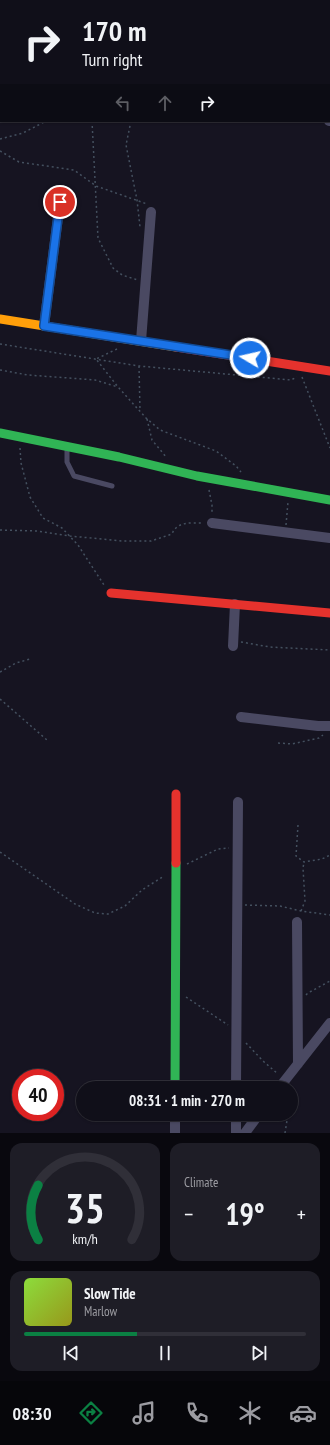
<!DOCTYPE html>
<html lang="en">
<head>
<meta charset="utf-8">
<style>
	:root { --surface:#100f19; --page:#1e1d26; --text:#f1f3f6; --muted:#9c9ca2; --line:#302f38; --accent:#0b8043 }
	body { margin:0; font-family:"PT Sans Narrow",sans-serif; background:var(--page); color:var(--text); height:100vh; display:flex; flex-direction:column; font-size:15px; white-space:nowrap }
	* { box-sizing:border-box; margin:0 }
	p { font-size:13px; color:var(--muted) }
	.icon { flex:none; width:22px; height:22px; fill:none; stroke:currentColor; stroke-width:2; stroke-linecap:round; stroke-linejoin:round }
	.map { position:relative; height:1133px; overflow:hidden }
	.sheet { display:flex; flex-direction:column; gap:10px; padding:10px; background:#09080e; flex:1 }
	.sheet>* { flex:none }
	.guide { position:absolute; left:0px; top:0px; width:330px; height:122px; box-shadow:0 1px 3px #0004,0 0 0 1px var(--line); background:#100f19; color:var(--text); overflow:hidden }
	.speed { position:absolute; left:12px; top:1069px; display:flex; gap:8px; font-size:20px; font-weight:700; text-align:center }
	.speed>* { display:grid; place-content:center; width:52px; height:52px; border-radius:50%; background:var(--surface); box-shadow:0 1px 3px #0004,0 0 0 1px var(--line); line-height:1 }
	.speed .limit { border:6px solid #d22; background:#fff; color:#111 }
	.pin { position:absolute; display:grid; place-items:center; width:34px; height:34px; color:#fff; margin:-17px; border:2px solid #fff; border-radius:50%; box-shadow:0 1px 4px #0007 }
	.me { position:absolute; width:44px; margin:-22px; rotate:279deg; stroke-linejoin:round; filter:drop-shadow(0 0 3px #0008) }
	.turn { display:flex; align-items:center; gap:14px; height:84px; padding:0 16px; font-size:18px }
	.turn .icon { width:52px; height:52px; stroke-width:2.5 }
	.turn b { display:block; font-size:28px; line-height:34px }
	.lanes { display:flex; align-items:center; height:38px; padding:0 16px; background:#0003; justify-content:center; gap:20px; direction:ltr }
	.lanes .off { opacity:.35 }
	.big { font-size:30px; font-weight:600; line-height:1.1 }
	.sheet .tile { flex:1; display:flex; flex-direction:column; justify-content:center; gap:6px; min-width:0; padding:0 14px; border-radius:12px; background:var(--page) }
	.sheet .dial { align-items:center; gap:0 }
	.dial svg { height:104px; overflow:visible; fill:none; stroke:var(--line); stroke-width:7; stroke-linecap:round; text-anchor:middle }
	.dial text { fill:var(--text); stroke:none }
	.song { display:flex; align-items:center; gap:12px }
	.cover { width:48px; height:48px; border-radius:6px; background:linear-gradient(135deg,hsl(90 70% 55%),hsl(60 70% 35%)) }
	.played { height:4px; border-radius:2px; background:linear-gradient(90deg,var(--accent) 40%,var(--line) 40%) }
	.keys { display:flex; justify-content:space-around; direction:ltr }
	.heat { display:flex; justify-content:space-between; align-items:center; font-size:22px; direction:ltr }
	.sheet .tiles { flex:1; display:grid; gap:10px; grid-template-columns:1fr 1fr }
	.tile:last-child { grid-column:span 2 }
	.trip { position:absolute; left:76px; top:1081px; width:222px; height:40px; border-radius:20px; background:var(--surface); box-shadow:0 1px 3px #0004,0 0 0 1px var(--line); font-weight:600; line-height:40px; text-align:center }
	.menu { display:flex; height:64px; justify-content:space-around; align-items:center; background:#06060a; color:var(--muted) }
	.menu .icon { width:28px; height:28px }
	.menu .active { color:var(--accent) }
	.menu b { font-size:18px; color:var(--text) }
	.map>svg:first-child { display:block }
</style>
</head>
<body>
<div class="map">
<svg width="330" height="1133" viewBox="0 0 330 1133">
	<rect width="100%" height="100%" fill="#161421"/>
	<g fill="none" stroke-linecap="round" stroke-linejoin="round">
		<path stroke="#44505f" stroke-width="1.5" stroke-dasharray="2 3" stroke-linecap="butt" d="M198,0V1
			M218,0L219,1
			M235,0V1
			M54,1L55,0
			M102,1V0
			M151,1V0
			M0,80L1,78
			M92,121L98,238L113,268L122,275L138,280
			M131,121L126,145L137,200L140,227
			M0,139L23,133L46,121
			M0,151L19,162L74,170L96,186L147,204
			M0,344L139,366L291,380L297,377
			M117,349L96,359L118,387L146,418L160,430L216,451L236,466L241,472
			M139,366L140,411
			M0,370L28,375L95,380L118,387
			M302,377L330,448
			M147,419L152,440L167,458
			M20,448L21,463L30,497L43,518L62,528L78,545L104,585
			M209,490L212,505V514
			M286,525L288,502
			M0,530L37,531L70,536L122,541H151L172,534C177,521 191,523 203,523
			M241,642L270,647L330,650
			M0,672L16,663L30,659
			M0,699L47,740
			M278,743L292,744L319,738L323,735
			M298,825L296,856L304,862L322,859L330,855
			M0,852L75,904L95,913L108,914L125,906L142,890L164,876
			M187,864L218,849L229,848
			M245,905L280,906L301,911L330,915
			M301,911L305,901L303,868L304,862
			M306,995L308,993L330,981
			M186,997L228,1025
			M246,1043L263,1061L278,1074
			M291,1093L292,1087
			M285,1133L288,1114"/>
		<path stroke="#4a4962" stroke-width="5" d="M67,447V462L74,476L112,486"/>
		<path stroke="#4a4962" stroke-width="10" d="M260,1V0
			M329,121H330
			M44,326L60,202
			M141,341L151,212
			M212,523L330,538
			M233,646L235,604
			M241,717L318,726H330
			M297,922L298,1064
			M236,1088L238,802
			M279,1088L330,1023
			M175,1133V1114
			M236,1133V1114
			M245,1133L259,1114"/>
		<path stroke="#30b455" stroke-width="9" d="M0,433L119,457L197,476L330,500
			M175,1088L176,863"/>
		<path stroke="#ff9f0a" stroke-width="9" d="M0,319L176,347"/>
		<path stroke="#e5322d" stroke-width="9" d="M176,347L330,371
			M111,593L330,613
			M176,863V794"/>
	</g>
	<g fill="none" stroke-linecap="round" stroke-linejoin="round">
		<g stroke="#114b97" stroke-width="10">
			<path id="route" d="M60,202L44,326L250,358"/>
		</g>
		<use href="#route" stroke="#1a73e8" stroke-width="7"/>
	</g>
</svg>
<div class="speed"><div class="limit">40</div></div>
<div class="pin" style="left:60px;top:202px;background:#d93025"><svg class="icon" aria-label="arrive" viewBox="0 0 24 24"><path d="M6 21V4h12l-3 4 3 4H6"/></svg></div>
<svg class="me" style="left:250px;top:358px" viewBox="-20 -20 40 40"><circle r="17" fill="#1a73e8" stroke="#fff" stroke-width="3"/><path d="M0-11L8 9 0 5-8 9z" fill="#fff"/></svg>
<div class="trip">08:31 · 1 min · 270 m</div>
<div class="guide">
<div class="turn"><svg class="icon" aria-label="right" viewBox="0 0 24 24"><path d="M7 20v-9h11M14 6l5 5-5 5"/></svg><div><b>170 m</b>Turn right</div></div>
<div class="lanes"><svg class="icon off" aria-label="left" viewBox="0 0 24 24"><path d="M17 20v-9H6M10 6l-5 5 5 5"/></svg><svg class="icon off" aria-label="ahead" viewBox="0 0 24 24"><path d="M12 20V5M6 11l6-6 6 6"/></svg><svg class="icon" aria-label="right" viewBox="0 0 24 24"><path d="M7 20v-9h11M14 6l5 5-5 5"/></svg></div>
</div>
</div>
<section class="sheet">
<div class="tiles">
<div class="tile dial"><svg viewBox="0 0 100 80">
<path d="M14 69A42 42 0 1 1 86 69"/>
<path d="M14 69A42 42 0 0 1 14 27" stroke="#0b8043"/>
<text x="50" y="56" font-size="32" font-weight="700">35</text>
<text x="50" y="72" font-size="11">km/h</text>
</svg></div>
<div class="tile"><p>Climate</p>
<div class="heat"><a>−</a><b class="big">19°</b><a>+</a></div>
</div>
<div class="tile">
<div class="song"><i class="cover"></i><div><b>Slow Tide</b><p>Marlow</p></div></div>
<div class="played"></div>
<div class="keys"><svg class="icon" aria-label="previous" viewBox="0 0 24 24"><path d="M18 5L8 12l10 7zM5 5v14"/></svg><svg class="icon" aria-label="pause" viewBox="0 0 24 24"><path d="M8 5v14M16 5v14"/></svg><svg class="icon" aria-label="next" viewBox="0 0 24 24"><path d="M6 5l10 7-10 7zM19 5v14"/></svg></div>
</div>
</div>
</section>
<nav class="menu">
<b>08:30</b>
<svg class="icon active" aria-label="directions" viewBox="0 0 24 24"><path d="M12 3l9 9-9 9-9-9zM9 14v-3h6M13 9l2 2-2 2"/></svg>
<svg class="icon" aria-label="music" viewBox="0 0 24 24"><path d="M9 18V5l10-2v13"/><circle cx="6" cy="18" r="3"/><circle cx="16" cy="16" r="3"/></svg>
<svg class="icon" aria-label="phone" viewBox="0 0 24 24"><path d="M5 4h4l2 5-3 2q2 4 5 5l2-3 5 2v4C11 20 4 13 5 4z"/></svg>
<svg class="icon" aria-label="climate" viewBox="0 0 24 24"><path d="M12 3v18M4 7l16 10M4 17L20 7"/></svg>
<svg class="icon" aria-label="car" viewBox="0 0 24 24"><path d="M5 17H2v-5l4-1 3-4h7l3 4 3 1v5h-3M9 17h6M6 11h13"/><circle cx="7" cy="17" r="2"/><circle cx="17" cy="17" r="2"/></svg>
</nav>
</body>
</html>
